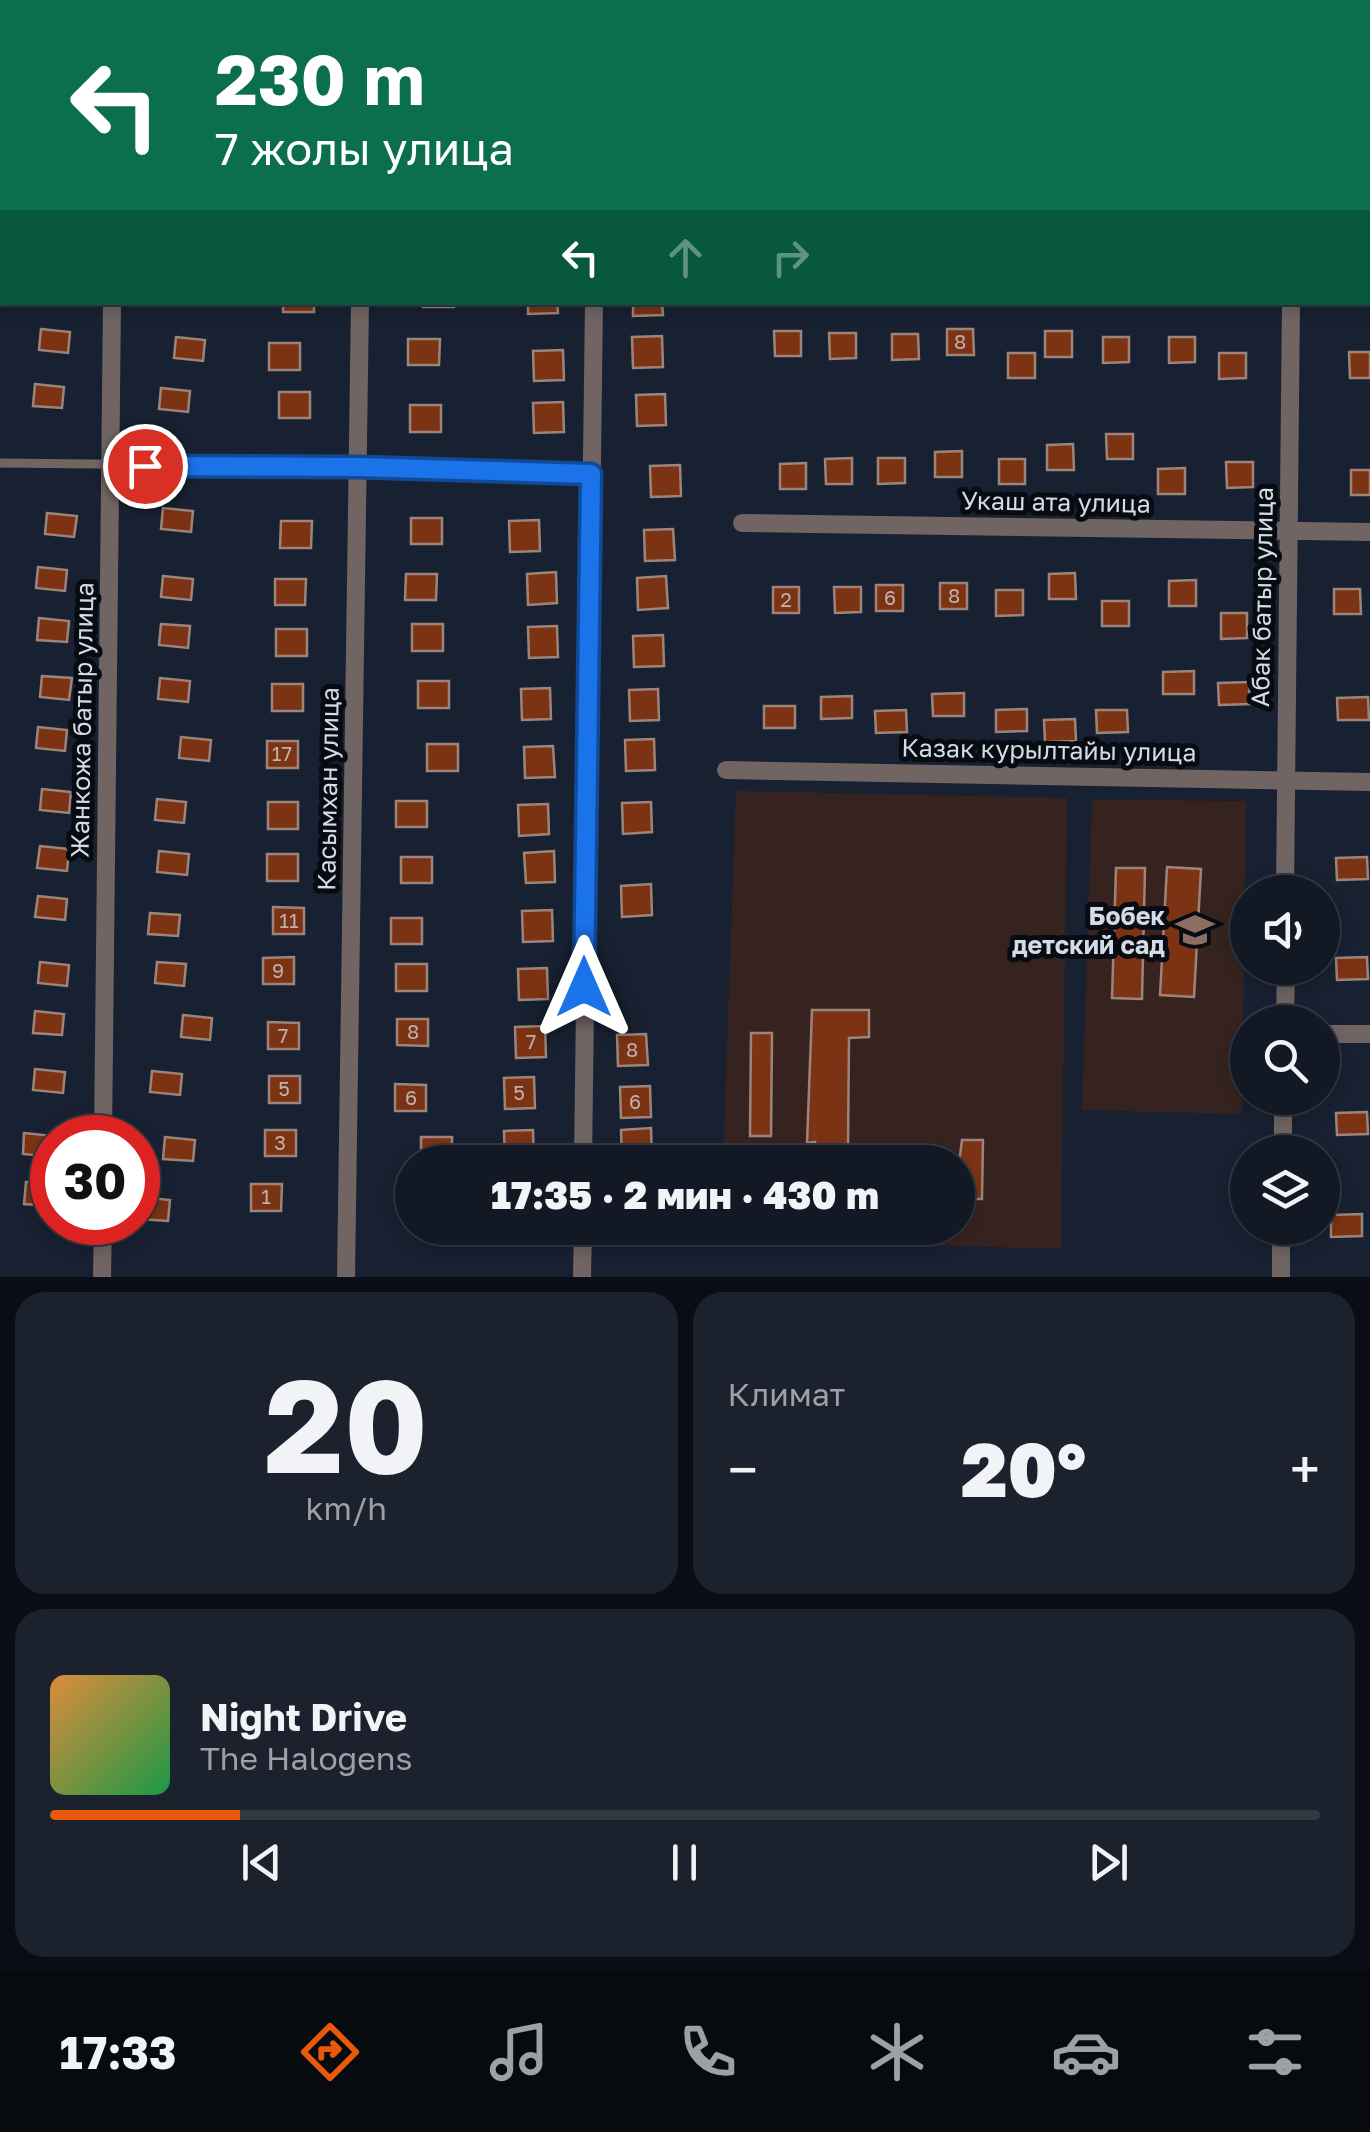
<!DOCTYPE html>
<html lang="ru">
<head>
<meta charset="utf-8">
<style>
	:root { --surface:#121925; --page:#1b222d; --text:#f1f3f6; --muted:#9ca0a7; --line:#313842; --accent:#ea580c }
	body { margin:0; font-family:"Golos Text",sans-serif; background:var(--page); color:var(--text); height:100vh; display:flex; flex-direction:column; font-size:38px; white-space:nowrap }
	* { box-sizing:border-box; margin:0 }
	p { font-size:32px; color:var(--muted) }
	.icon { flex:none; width:55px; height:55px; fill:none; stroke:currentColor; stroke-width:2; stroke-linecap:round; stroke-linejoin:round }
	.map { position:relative; height:1277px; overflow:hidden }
	.side { display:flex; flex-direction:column; gap:15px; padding:15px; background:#0a0e14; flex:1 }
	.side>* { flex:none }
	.guide { position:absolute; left:0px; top:0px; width:1370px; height:305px; box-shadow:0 5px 15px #0003,0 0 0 2px var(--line); background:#0b6e4f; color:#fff; overflow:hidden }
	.fabs { position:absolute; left:1230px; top:875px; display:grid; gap:20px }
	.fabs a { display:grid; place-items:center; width:110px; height:110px; border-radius:50%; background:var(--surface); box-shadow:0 5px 15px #0003,0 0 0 2px var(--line); font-size:50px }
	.speed { position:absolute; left:30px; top:1115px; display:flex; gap:20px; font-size:50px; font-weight:700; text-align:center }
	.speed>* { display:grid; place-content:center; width:130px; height:130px; border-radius:50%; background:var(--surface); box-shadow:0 5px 15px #0003,0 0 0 2px var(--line); line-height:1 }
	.speed .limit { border:15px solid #d22; background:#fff; color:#111 }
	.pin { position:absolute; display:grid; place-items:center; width:85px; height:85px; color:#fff; margin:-42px; border:5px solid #fff; border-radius:50%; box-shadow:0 2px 10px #0007 }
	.me { position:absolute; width:110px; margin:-55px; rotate:0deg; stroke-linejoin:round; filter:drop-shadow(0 0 8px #0008) }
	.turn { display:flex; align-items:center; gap:35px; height:210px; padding:0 50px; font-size:45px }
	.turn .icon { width:130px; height:130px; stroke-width:2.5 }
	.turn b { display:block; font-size:70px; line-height:85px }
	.lanes { display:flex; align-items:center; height:95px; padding:0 50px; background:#0003; justify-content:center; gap:50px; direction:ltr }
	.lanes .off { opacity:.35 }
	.big { font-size:75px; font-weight:800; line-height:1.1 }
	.side .tile { flex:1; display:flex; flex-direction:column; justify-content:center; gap:15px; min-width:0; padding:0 35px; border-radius:30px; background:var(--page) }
	.side .dial { align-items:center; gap:0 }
	.dial b { font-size:130px; line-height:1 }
	.song { display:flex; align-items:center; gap:30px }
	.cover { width:120px; height:120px; border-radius:15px; background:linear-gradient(135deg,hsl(30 70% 55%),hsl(140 70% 35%)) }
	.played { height:10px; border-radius:5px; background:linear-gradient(90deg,var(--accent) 15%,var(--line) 15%) }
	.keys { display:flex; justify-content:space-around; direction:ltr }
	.heat { display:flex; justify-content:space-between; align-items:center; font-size:55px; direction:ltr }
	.side .tiles { flex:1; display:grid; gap:15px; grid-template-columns:1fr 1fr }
	.tile:last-child { grid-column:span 2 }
	.trip { position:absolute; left:395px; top:1145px; width:580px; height:100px; border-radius:50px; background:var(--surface); box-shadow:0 5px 15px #0003,0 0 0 2px var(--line); font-weight:800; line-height:100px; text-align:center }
	.tabs { display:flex; height:160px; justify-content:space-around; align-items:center; background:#070a0f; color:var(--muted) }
	.tabs .icon { width:70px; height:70px }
	.tabs .active { color:var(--accent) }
	.tabs b { font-size:45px; color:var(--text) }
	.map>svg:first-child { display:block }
</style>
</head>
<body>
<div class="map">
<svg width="1370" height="1277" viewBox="0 0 1370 1277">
	<rect width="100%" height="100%" fill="#182131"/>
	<path fill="#362320" d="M736,791L1067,798L1061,1249L721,1240V1228H958V1162H723Z
		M1092,800L1246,801L1242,1114L1082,1110Z"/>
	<path fill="#7b3313" stroke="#9c847b" stroke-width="2.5" d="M283,302H314V312H283Z
		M423,302H454V307H423Z
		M528,302H557L558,313L528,314Z
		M633,302H662L663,315L633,316Z
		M41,329L70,332L68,353L39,350Z
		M947,329H973L974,355H947Z
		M774,331H801V356H775Z
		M1045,331H1072V357H1045Z
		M829,333H856V358L830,359Z
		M892,334H918L919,359L892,360Z
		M662,336L663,367L633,368L632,337Z
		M176,337L205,340L203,361L174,358Z
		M1103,337H1129V362L1103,363Z
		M1169,337H1195V362L1169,363Z
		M408,339H440L439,365H408Z
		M269,343H300V370H269Z
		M563,350L564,380L534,381L533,351Z
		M1349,352H1370V378H1350Z
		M1008,353H1035V378H1008Z
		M1219,353H1246V378L1219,379Z
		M35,384L64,387L62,408L33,406Z
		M161,388L190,391L188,412L159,409Z
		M279,392H310V418H279Z
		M665,394L666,425L637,426L636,395Z
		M563,402L564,432L534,433L533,403Z
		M410,405H441V432H410Z
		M1106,434H1133V459H1107Z
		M1073,444L1074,470H1047V445Z
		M962,451V477H935V452Z
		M852,458V484H826L825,459Z
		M878,458H905V483L878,484Z
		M999,459H1025V484H999Z
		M1226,462H1253V487L1227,488Z
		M806,463V489H780V464Z
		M680,465L681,496L651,497L650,466Z
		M1185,468V494H1158V469Z
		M1351,470H1370V495H1351Z
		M163,508L193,511L191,532L161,529Z
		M47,513L77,516L74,537L45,534Z
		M411,518H442V544H411Z
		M539,520L540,551L510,552L509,521Z
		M281,521H312L311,548H280Z
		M673,529L675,560L645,561L644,530Z
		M38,567L67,570L65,591L36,588Z
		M556,572L557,603L528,605L527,574Z
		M1075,573L1076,599H1049V574Z
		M406,574H437L436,600H405Z
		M163,576L193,579L191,600L161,597Z
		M666,576L668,608L638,610L637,578Z
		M275,579H306L305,605H275Z
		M1196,580V606H1169V581Z
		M940,583H967V609H940Z
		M876,585H903V611H876Z
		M773,587H799V613H773Z
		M834,587H861V612L835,613Z
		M1334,589H1360L1361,614H1334Z
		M996,590H1023V615L996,616Z
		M1102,601H1129V626H1102Z
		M1221,613H1247V638L1221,639Z
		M39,618L69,621L67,642L37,640Z
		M161,624L190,626L188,648L159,645Z
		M412,624H443V651H412Z
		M557,626L558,657L529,658L528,627Z
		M276,629H307V656H276Z
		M663,635L664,666L634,667L633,636Z
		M1194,671V694H1163V672Z
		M42,676L72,678L69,700L40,697Z
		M160,678L190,681L188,702L158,699Z
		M418,681H449V708H418Z
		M1249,682L1250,704L1219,705L1218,683Z
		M272,684H303V711H272Z
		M550,688L551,719L522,720L521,689Z
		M658,689L659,720L630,721L629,690Z
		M964,693V716H933L932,694Z
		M852,696V718L821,719V697Z
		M1368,697L1369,720H1338L1337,698Z
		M764,706H795V728H764Z
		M1027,709V731L996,732V710Z
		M906,710L907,732L876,733L875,711Z
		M1096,710H1127L1128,732L1097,733Z
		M1075,719L1076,741L1045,742L1044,720Z
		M38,727L67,730L65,751L36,748Z
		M181,737L211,740L209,761L179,758Z
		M654,739L655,770L626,771L625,740Z
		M267,741H298V768H267Z
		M427,744H458V771H427Z
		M553,746L555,777L525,778L524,747Z
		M42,789L71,792L69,813L40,810Z
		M157,799L186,802L184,823L155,820Z
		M396,801H427V827H396Z
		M268,802H298V829H268Z
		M651,802L652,832L623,834L622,803Z
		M548,804L549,834L519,836L518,805Z
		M40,846L69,849L67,871L37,868Z
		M159,851L189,854L187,875L157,872Z
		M554,851L555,882L526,883L524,853Z
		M267,854H298V881H267Z
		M401,857H432V883H401Z
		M1367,857L1368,879L1337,880L1336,858Z
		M1167,867L1201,869L1194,997L1160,995Z
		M1116,868H1145L1142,999L1112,998Z
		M651,884L652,915L622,917L621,886Z
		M38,896L67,899L65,920L35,917Z
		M273,907L304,908V934H273Z
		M552,910L553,941L523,942L522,911Z
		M150,913L180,915L178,936L148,934Z
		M391,918H422V944H391Z
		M294,957V984H263V958Z
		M1367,957L1368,979L1337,980L1336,958Z
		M40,962L69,965L67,986L38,983Z
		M157,962L186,964L184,986L155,983Z
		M396,964H427V991H396Z
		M547,968L548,999L519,1000L518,969Z
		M812,1010H869V1037L849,1038L848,1148H865V1159L960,1156L962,1140H983L982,1199H958V1162H815V1142L807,1143Z
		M35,1011L64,1014L62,1035L33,1033Z
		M183,1015L212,1018L210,1040L181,1037Z
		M397,1019H428V1046L397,1045Z
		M268,1022L299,1023V1049H268Z
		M545,1026L546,1057L516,1058L515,1027Z
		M751,1033H772L771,1136H750Z
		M646,1034L648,1065L618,1066L617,1035Z
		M35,1069L65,1072L63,1093L33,1090Z
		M152,1071L182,1074L180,1095L150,1092Z
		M269,1076H300V1103H269Z
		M534,1077L535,1108L505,1109L504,1078Z
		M395,1084L426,1085V1111H395Z
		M650,1086L651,1117L621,1118L620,1087Z
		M1367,1112L1368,1134L1337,1135L1336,1113Z
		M651,1128L652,1159L622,1160L621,1130Z
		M265,1130H296V1156H265Z
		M533,1130L534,1161L505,1162L504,1131Z
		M24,1133L54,1136L52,1157L23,1154Z
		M165,1137L195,1140L193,1161L163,1159Z
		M421,1137H452V1162H421Z
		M26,1182L52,1185V1206L24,1204Z
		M251,1184H282L281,1211H251Z
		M141,1197L170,1200L168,1221L139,1219Z
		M1362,1214V1236L1331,1237V1215Z"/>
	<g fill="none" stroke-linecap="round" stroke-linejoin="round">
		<path stroke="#706563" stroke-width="9" d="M0,463L358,467L591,474"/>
		<path stroke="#706563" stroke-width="18" d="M118,2V0
			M364,2V0
			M599,2V0
			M1293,2V0
			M1368,19H1370
			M1368,290H1370
			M742,523L1370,532
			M726,770L1370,782
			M1285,892L1291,302
			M1285,1022L1286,968
			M1322,1034H1370
			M103,1138L112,302
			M1283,1152V1098
			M583,1162L594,302
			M102,1277L103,1222
			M346,1277L360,302
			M582,1277L583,1228
			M1281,1277V1228"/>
	</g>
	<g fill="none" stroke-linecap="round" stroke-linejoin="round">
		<g stroke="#114b97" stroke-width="25">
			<path id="route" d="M145,466L358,467L591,474L584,987"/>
		</g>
		<use href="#route" stroke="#1a73e8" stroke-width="18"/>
	</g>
	<defs>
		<g id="school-bare" transform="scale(3)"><path d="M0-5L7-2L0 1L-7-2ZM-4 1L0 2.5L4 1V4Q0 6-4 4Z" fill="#8d6e63" stroke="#070b12" stroke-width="2.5" paint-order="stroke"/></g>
	</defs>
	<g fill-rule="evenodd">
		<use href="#school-bare" x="1195" y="930"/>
	</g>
	<g text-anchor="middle" stroke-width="10" stroke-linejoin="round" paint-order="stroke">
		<g font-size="20" fill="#beb1b0">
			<text x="960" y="349">8</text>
			<text x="954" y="603">8</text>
			<text x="890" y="605">6</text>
			<text x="786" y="607">2</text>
			<text x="282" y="761">17</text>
			<text x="289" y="928">11</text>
			<text x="278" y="978">9</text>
			<text x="413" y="1039">8</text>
			<text x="283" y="1043">7</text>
			<text x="531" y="1049">7</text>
			<text x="632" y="1057">8</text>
			<text x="284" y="1096">5</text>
			<text x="519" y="1100">5</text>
			<text x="411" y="1105">6</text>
			<text x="635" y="1109">6</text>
			<text x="280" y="1150">3</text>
			<text x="266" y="1204">1</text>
		</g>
		<g font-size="25" fill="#d4dbe5" stroke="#070b12">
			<text transform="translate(1056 502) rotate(1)" y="9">Укаш ата улица</text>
			<text transform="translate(1262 597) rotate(-89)" y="9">Абак батыр улица</text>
			<text transform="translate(82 720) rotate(-89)" y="9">Жанкожа батыр улица</text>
			<text transform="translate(1049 750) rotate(1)" y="9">Казак курылтайы улица</text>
			<text transform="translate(328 789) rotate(-89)" y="9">Касымхан улица</text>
		</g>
		<g font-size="25" font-weight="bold" fill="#d4dbe5" stroke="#070b12" text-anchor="end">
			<text x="1165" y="925">Бобек<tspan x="1165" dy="29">детский сад</tspan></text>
		</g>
	</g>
</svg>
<div class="fabs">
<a><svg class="icon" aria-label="sound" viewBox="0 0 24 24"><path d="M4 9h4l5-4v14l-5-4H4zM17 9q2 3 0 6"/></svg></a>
<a><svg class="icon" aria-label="search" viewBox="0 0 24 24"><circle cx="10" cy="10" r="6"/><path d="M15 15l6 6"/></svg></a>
<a><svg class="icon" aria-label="layers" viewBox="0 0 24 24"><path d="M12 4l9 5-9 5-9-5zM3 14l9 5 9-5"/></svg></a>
</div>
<div class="speed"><div class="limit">30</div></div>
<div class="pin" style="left:145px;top:466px;background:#d93025"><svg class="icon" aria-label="arrive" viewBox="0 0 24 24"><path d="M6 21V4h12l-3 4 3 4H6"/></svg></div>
<svg class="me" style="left:584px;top:987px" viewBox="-20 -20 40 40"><path d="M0-17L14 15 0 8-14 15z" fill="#1a73e8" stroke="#fff" stroke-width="4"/></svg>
<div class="trip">17:35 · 2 мин · 430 m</div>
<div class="guide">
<div class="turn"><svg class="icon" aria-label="left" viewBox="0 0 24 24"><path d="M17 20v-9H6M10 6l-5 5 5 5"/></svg><div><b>230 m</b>7 жолы улица</div></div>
<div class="lanes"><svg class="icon" aria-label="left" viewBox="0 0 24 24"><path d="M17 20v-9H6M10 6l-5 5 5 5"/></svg><svg class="icon off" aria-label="ahead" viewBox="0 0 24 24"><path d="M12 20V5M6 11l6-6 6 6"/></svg><svg class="icon off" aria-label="right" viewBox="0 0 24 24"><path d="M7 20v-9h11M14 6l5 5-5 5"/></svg></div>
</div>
</div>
<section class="side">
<div class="tiles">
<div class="tile dial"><b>20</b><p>km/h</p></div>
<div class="tile"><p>Климат</p>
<div class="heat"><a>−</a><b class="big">20°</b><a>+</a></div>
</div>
<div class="tile">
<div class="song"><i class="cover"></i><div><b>Night Drive</b><p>The Halogens</p></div></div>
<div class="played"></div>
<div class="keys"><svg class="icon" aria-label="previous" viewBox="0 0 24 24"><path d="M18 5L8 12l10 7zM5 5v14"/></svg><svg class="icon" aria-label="pause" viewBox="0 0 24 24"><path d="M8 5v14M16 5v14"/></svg><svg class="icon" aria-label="next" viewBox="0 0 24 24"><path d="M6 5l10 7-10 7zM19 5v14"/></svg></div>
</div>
</div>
</section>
<nav class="tabs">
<b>17:33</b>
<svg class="icon active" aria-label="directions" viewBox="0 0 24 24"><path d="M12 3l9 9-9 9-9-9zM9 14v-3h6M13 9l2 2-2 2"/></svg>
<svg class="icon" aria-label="music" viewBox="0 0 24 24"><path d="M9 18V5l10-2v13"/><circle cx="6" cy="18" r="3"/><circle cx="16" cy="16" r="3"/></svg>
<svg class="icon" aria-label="phone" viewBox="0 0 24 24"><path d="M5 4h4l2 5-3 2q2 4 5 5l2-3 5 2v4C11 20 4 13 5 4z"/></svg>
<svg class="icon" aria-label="climate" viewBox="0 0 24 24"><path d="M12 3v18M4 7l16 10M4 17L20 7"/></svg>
<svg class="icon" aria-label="car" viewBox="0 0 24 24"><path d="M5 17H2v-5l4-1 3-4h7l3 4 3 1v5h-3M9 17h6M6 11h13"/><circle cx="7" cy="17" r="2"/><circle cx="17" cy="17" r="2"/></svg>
<svg class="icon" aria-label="filters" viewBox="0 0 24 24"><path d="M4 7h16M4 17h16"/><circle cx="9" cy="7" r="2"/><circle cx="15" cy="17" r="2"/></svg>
</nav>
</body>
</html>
